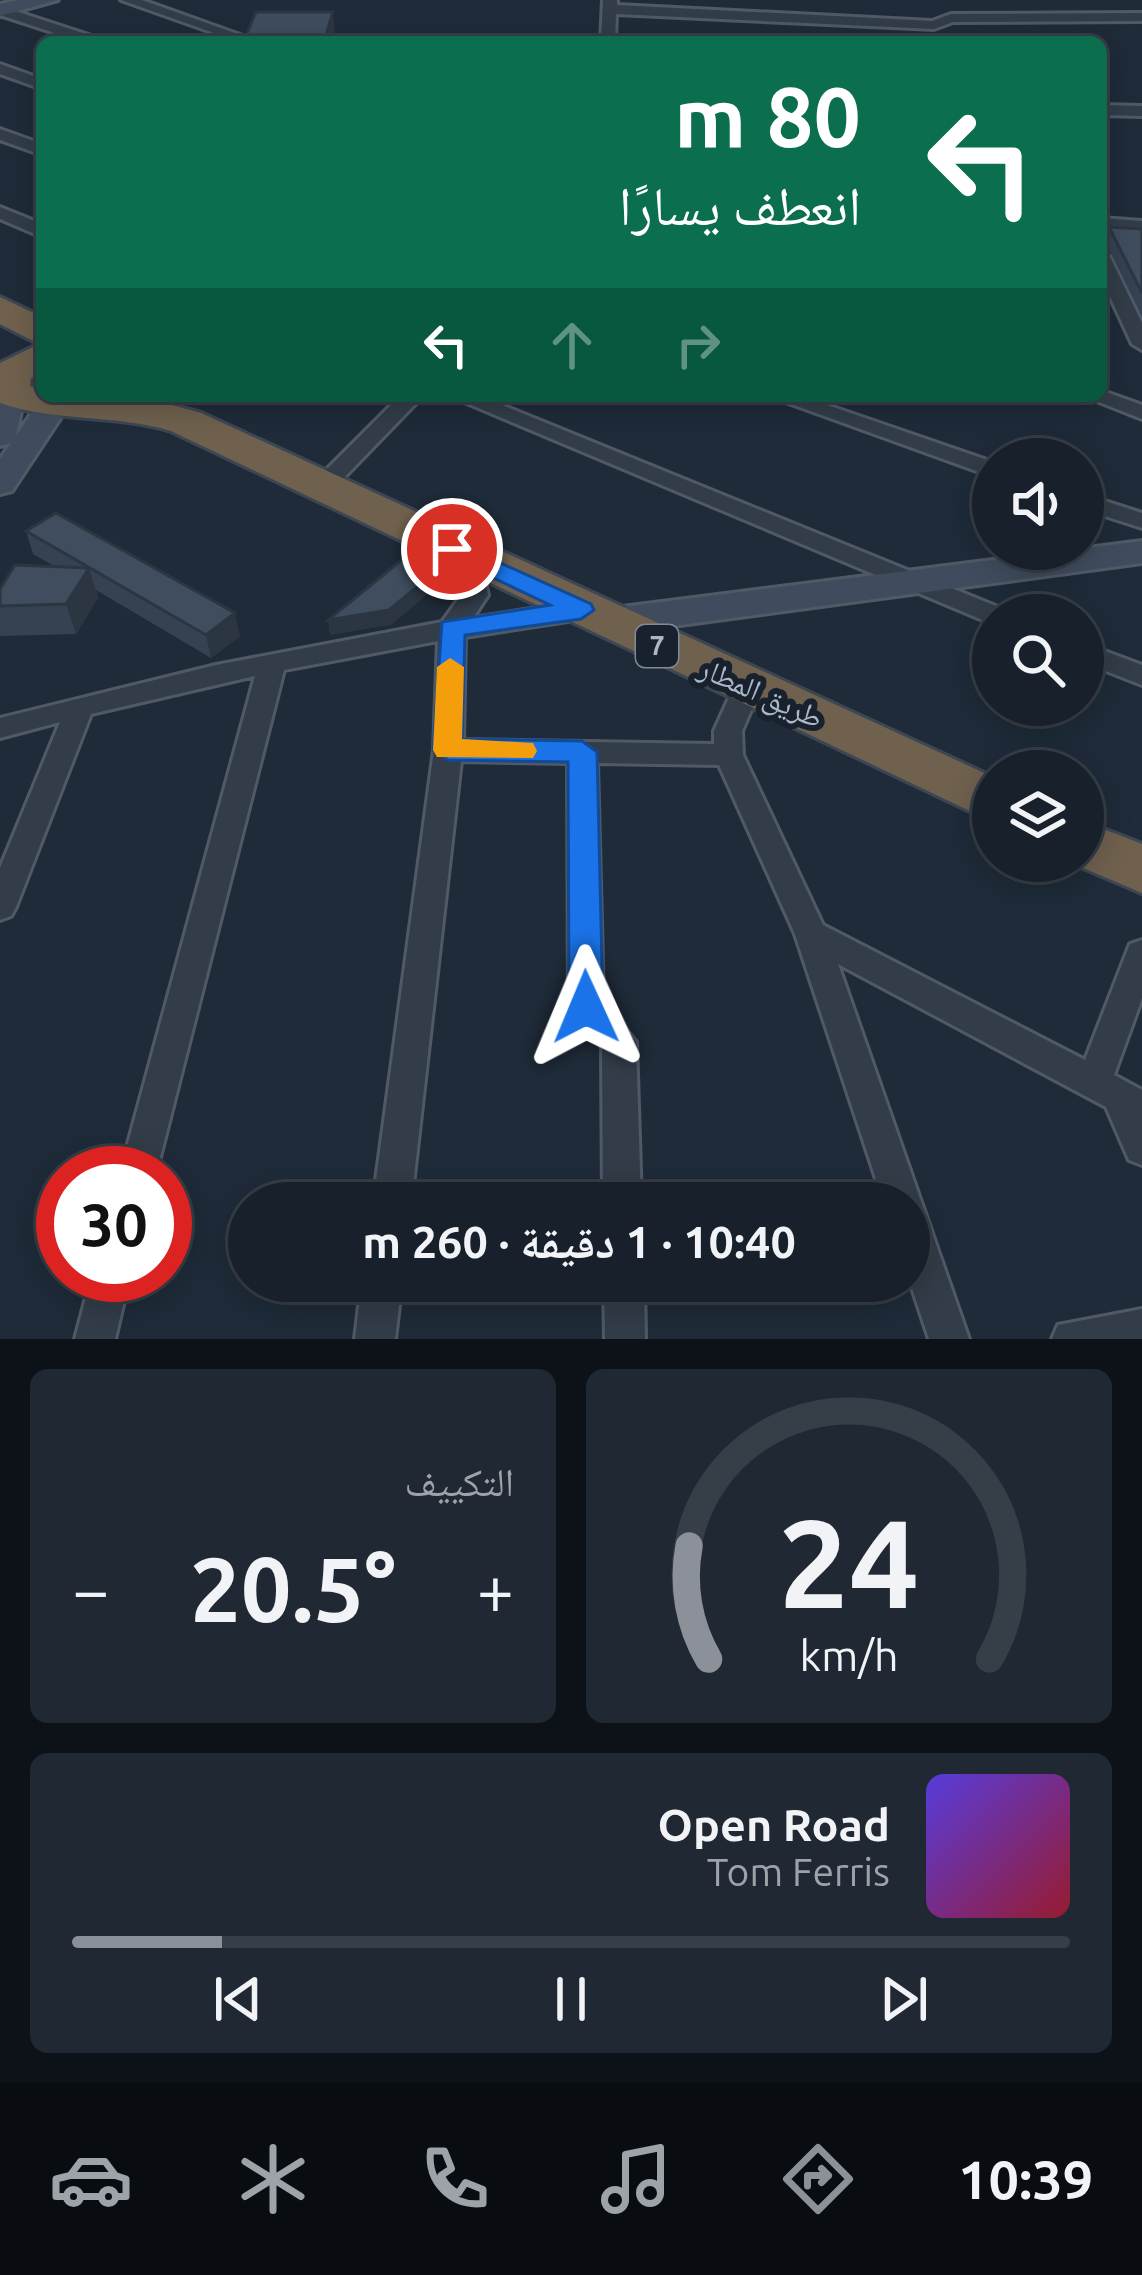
<!DOCTYPE html>
<html lang="ar">
<head>
<meta charset="utf-8">
<style>
	:root { --surface:#17202b; --page:#202833; --text:#f1f3f6; --muted:#9ea3a9; --line:#363e47; --accent:#8c9099 }
	body { margin:0; font-family:Ubuntu,"Noto Naskh Arabic",sans-serif; background:var(--page); color:var(--text); direction:rtl; height:100vh; display:flex; flex-direction:column; font-size:45px; white-space:nowrap }
	* { box-sizing:border-box; margin:0 }
	p { font-size:39px; color:var(--muted) }
	.icon { flex:none; width:66px; height:66px; fill:none; stroke:currentColor; stroke-width:2; stroke-linecap:round; stroke-linejoin:round }
	.map { position:relative; height:1339px; overflow:hidden; direction:ltr }
	.sheet { display:flex; flex-direction:column; gap:30px; padding:30px; background:#0d1218; flex:1 }
	.sheet>* { flex:none }
	.banner { position:absolute; left:36px; top:36px; width:1071px; height:366px; border-radius:18px; box-shadow:0 6px 30px #0003,0 0 0 3px var(--line); direction:rtl; background:#0b6e4f; color:#fff; overflow:hidden }
	.tools { position:absolute; left:972px; top:438px; display:grid; gap:24px }
	.tools a { display:grid; place-items:center; width:132px; height:132px; border-radius:50%; background:var(--surface); box-shadow:0 6px 30px #0003,0 0 0 3px var(--line); font-size:60px }
	.speed { position:absolute; left:36px; top:1146px; display:flex; gap:24px; font-size:60px; font-weight:700; text-align:center }
	.speed>* { display:grid; place-content:center; width:156px; height:156px; border-radius:50%; background:var(--surface); box-shadow:0 6px 30px #0003,0 0 0 3px var(--line); line-height:1 }
	.speed .limit { border:18px solid #d22; background:#fff; color:#111 }
	.pin { position:absolute; display:grid; place-items:center; width:102px; height:102px; color:#fff; margin:-51px; border:6px solid #fff; border-radius:50%; box-shadow:0 3px 12px #0007 }
	.me { position:absolute; width:132px; margin:-66px; rotate:359deg; stroke-linejoin:round; filter:drop-shadow(0 0 9px #0008) }
	.turn { display:flex; align-items:center; gap:42px; height:252px; padding:0 48px; font-size:54px }
	.turn .icon { width:156px; height:156px; stroke-width:2.5 }
	.turn b { display:block; font-size:84px; line-height:102px }
	.lanes { display:flex; align-items:center; height:114px; padding:0 48px; background:#0003; justify-content:center; gap:60px; direction:ltr }
	.lanes .off { opacity:.35 }
	.big { font-size:90px; font-weight:700; line-height:1.1 }
	.sheet .tile { flex:1; display:flex; flex-direction:column; justify-content:center; gap:18px; min-width:0; padding:0 42px; border-radius:18px; background:var(--page) }
	.sheet .dial { align-items:center; gap:0 }
	.dial svg { height:312px; overflow:visible; fill:none; stroke:var(--line); stroke-width:7; stroke-linecap:round; text-anchor:middle }
	.dial text { fill:var(--text); stroke:none }
	.song { display:flex; align-items:center; gap:36px }
	.cover { width:144px; height:144px; border-radius:18px; background:linear-gradient(135deg,hsl(250 70% 55%),hsl(350 70% 35%)) }
	.played { height:12px; border-radius:6px; background:linear-gradient(90deg,var(--accent) 15%,var(--line) 15%) }
	.keys { display:flex; justify-content:space-around; direction:ltr }
	.heat { display:flex; justify-content:space-between; align-items:center; font-size:66px; direction:ltr }
	.sheet .tiles { flex:1; display:grid; gap:30px; grid-template-columns:1fr 1fr }
	.tile:last-child { grid-column:span 2 }
	.trip { position:absolute; left:228px; top:1182px; width:702px; height:120px; border-radius:60px; background:var(--surface); box-shadow:0 6px 30px #0003,0 0 0 3px var(--line); font-weight:700; line-height:120px; text-align:center; direction:rtl }
	.menu { display:flex; height:192px; justify-content:space-around; align-items:center; background:#090d11; color:var(--muted) }
	.menu .icon { width:84px; height:84px }
	.menu .on { color:var(--accent) }
	.menu b { font-size:54px; color:var(--text) }
	.map>svg:first-child { display:block }
</style>
</head>
<body>
<div class="map">
<svg width="1142" height="1339" viewBox="0 0 1142 1339">
	<rect width="100%" height="100%" fill="#1f2b39"/>
	<g fill="none" stroke-linecap="round" stroke-linejoin="round">
		<g stroke="#505a67" stroke-width="6">
			<path id="street" d="M121,0H142L243,36L231,39Z
				M603,0H617V5L932,21L951,14L1142,13V21L953,22L934,29L616,14L615,42H601Z
				M0,6L101,39L103,42H82L0,15Z
				M0,64L42,79V89L0,74Z
				M1101,105L1142,106V116L1101,115Z
				M0,129L42,144V155L0,140Z
				M0,207L42,224V237L0,219Z
				M1101,218L1142,221V231L1101,228Z
				M1101,251L1110,257L1142,323V350L1132,344L1101,277Z
				M1103,391L1142,405V419L1084,396H1101Z
				M400,396H423L333,489H317L313,484L317,479Z
				M450,396H480L1003,609L1007,615H993V623L985,621Z
				M769,396H801L993,462V477Z
				M1083,494L1142,513V528L1083,509Z
				M452,541C474,548 484,574 488,595L473,618L581,601L594,610L581,619L465,637L463,740L714,744V731L737,680H757L761,687L742,731L743,755L823,925L1085,1060L1126,954L1130,944L1142,940V998L1114,1075L1142,1090V1165L1129,1160L1106,1107L838,964L969,1339H929L909,1279V1203H884L795,934L719,765L597,763L603,1002L636,1042L641,1203H603L602,1047L569,1007L568,763L461,761L411,1203H373L434,750L438,641L284,670L156,1173H120L255,676L91,714L16,907L11,916L0,920V868L60,722L0,738V718L216,665L442,622L462,594L460,575L440,549Z
				M1083,643L1142,665V685L1083,662Z
				M92,1275H130L115,1339H75Z
				M362,1281H402L395,1339H355Z
				M604,1281H644L645,1339H605Z
				M1142,1309V1339H1052L1058,1325Z"/>
		</g>
		<g stroke="#505a67" stroke-width="6">
			<path id="secondary" d="M19,0H58L0,16V4Z
				M9,383L25,392L16,436L43,396H67L71,402L12,491L0,494V459L11,443L0,446V385Z
				M1142,541V563L606,635L593,631L587,622L593,613L606,609Z"/>
		</g>
		<g stroke="#3d4754" stroke-width="6">
			<path id="highway" d="M0,297L42,317V372L31,378L30,386L42,390V396L146,398L201,413L993,777V822L171,431C115,414 55,422 0,403V363L39,344L0,324Z
				M1083,821L1142,844V893L1067,861H1083Z"/>
		</g>
		<use href="#street" fill="#323d49" fill-rule="evenodd"/>
		<use href="#secondary" fill="#404c5d" fill-rule="evenodd"/>
		<use href="#highway" fill="#70614e" fill-rule="evenodd"/>
	</g>
	<path fill="#364251" d="M1109,227L1142,229V316L1105,241Z
		M26,531L240,636L211,658L96,590L98,598L76,634L0,636V589L56,567L33,554Z"/>
	<path fill="#2c3642" d="M333,12L335,29L332,42H324Z
		M89,568L98,598L76,634L66,604Z
		M440,568L441,583L391,625L330,635L328,620Z
		M235,613L240,636L211,658L206,635Z"/>
	<path fill="#3f4d5e" stroke="#2c3642" stroke-width="3" d="M256,12H333L324,42H243Z
		M1109,227L1142,229V293Z
		M56,513L235,613L206,635L26,531Z
		M410,553L440,568L389,610L328,620Z
		M15,565L89,568L66,604L0,606V589Z"/>
	<path fill="#1a73e8" stroke="#114b97" stroke-width="3" d="M452,541L591,604L594,610L581,619L465,635L462,739L582,741L597,752L603,1007L598,1017L586,1022L574,1017L569,1007L568,762L448,760L433,750L442,622L550,605L443,554L440,549Z"/>
	<path fill="#f59e0b" d="M450,658L464,667L462,739L533,743L537,751L533,758L437,757L433,750L437,667Z"/>
	<g text-anchor="middle" stroke-width="12" stroke-linejoin="round" paint-order="stroke">
		<rect fill="#18222e" stroke="#808a98" stroke-width="3" x="636" y="625" width="42" height="42" rx="9"/>
		<g font-size="27" font-weight="bold" fill="#acb7c6">
			<text x="657" y="655">7</text>
		</g>
		<g font-size="30" fill="#acb7c6" stroke="#18222e">
			<text transform="translate(761 693) rotate(24)" y="10">طريق المطار</text>
		</g>
	</g>
</svg>
<div class="tools">
<a><svg class="icon" aria-label="sound" viewBox="0 0 24 24"><path d="M4 9h4l5-4v14l-5-4H4zM17 9q2 3 0 6"/></svg></a>
<a><svg class="icon" aria-label="search" viewBox="0 0 24 24"><circle cx="10" cy="10" r="6"/><path d="M15 15l6 6"/></svg></a>
<a><svg class="icon" aria-label="layers" viewBox="0 0 24 24"><path d="M12 4l9 5-9 5-9-5zM3 14l9 5 9-5"/></svg></a>
</div>
<div class="speed"><div class="limit">30</div></div>
<div class="pin" style="left:452px;top:549px;background:#d93025"><svg class="icon" aria-label="arrive" viewBox="0 0 24 24"><path d="M6 21V4h12l-3 4 3 4H6"/></svg></div>
<svg class="me" style="left:586px;top:1007px" viewBox="-20 -20 40 40"><path d="M0-17L14 15 0 8-14 15z" fill="#1a73e8" stroke="#fff" stroke-width="4"/></svg>
<div class="trip">10:40 · 1 دقيقة · 260 m</div>
<div class="banner">
<div class="turn"><svg class="icon" aria-label="left" viewBox="0 0 24 24"><path d="M17 20v-9H6M10 6l-5 5 5 5"/></svg><div><b>80 m</b>انعطف يسارًا</div></div>
<div class="lanes"><svg class="icon" aria-label="left" viewBox="0 0 24 24"><path d="M17 20v-9H6M10 6l-5 5 5 5"/></svg><svg class="icon off" aria-label="ahead" viewBox="0 0 24 24"><path d="M12 20V5M6 11l6-6 6 6"/></svg><svg class="icon off" aria-label="right" viewBox="0 0 24 24"><path d="M7 20v-9h11M14 6l5 5-5 5"/></svg></div>
</div>
</div>
<section class="sheet">
<div class="tiles">
<div class="tile dial"><svg viewBox="0 0 100 80">
<path d="M14 69A42 42 0 1 1 86 69"/>
<path d="M14 69A42 42 0 0 1 9 40" stroke="#8c9099"/>
<text x="50" y="56" font-size="32" font-weight="700">24</text>
<text x="50" y="72" font-size="11">km/h</text>
</svg></div>
<div class="tile"><p>التكييف</p>
<div class="heat"><a>−</a><b class="big">20.5°</b><a>+</a></div>
</div>
<div class="tile">
<div class="song"><i class="cover"></i><div><b>Open Road</b><p>Tom Ferris</p></div></div>
<div class="played"></div>
<div class="keys"><svg class="icon" aria-label="previous" viewBox="0 0 24 24"><path d="M18 5L8 12l10 7zM5 5v14"/></svg><svg class="icon" aria-label="pause" viewBox="0 0 24 24"><path d="M8 5v14M16 5v14"/></svg><svg class="icon" aria-label="next" viewBox="0 0 24 24"><path d="M6 5l10 7-10 7zM19 5v14"/></svg></div>
</div>
</div>
</section>
<nav class="menu">
<b>10:39</b>
<svg class="icon on" aria-label="directions" viewBox="0 0 24 24"><path d="M12 3l9 9-9 9-9-9zM9 14v-3h6M13 9l2 2-2 2"/></svg>
<svg class="icon" aria-label="music" viewBox="0 0 24 24"><path d="M9 18V5l10-2v13"/><circle cx="6" cy="18" r="3"/><circle cx="16" cy="16" r="3"/></svg>
<svg class="icon" aria-label="phone" viewBox="0 0 24 24"><path d="M5 4h4l2 5-3 2q2 4 5 5l2-3 5 2v4C11 20 4 13 5 4z"/></svg>
<svg class="icon" aria-label="climate" viewBox="0 0 24 24"><path d="M12 3v18M4 7l16 10M4 17L20 7"/></svg>
<svg class="icon" aria-label="car" viewBox="0 0 24 24"><path d="M5 17H2v-5l4-1 3-4h7l3 4 3 1v5h-3M9 17h6M6 11h13"/><circle cx="7" cy="17" r="2"/><circle cx="17" cy="17" r="2"/></svg>
</nav>
</body>
</html>
